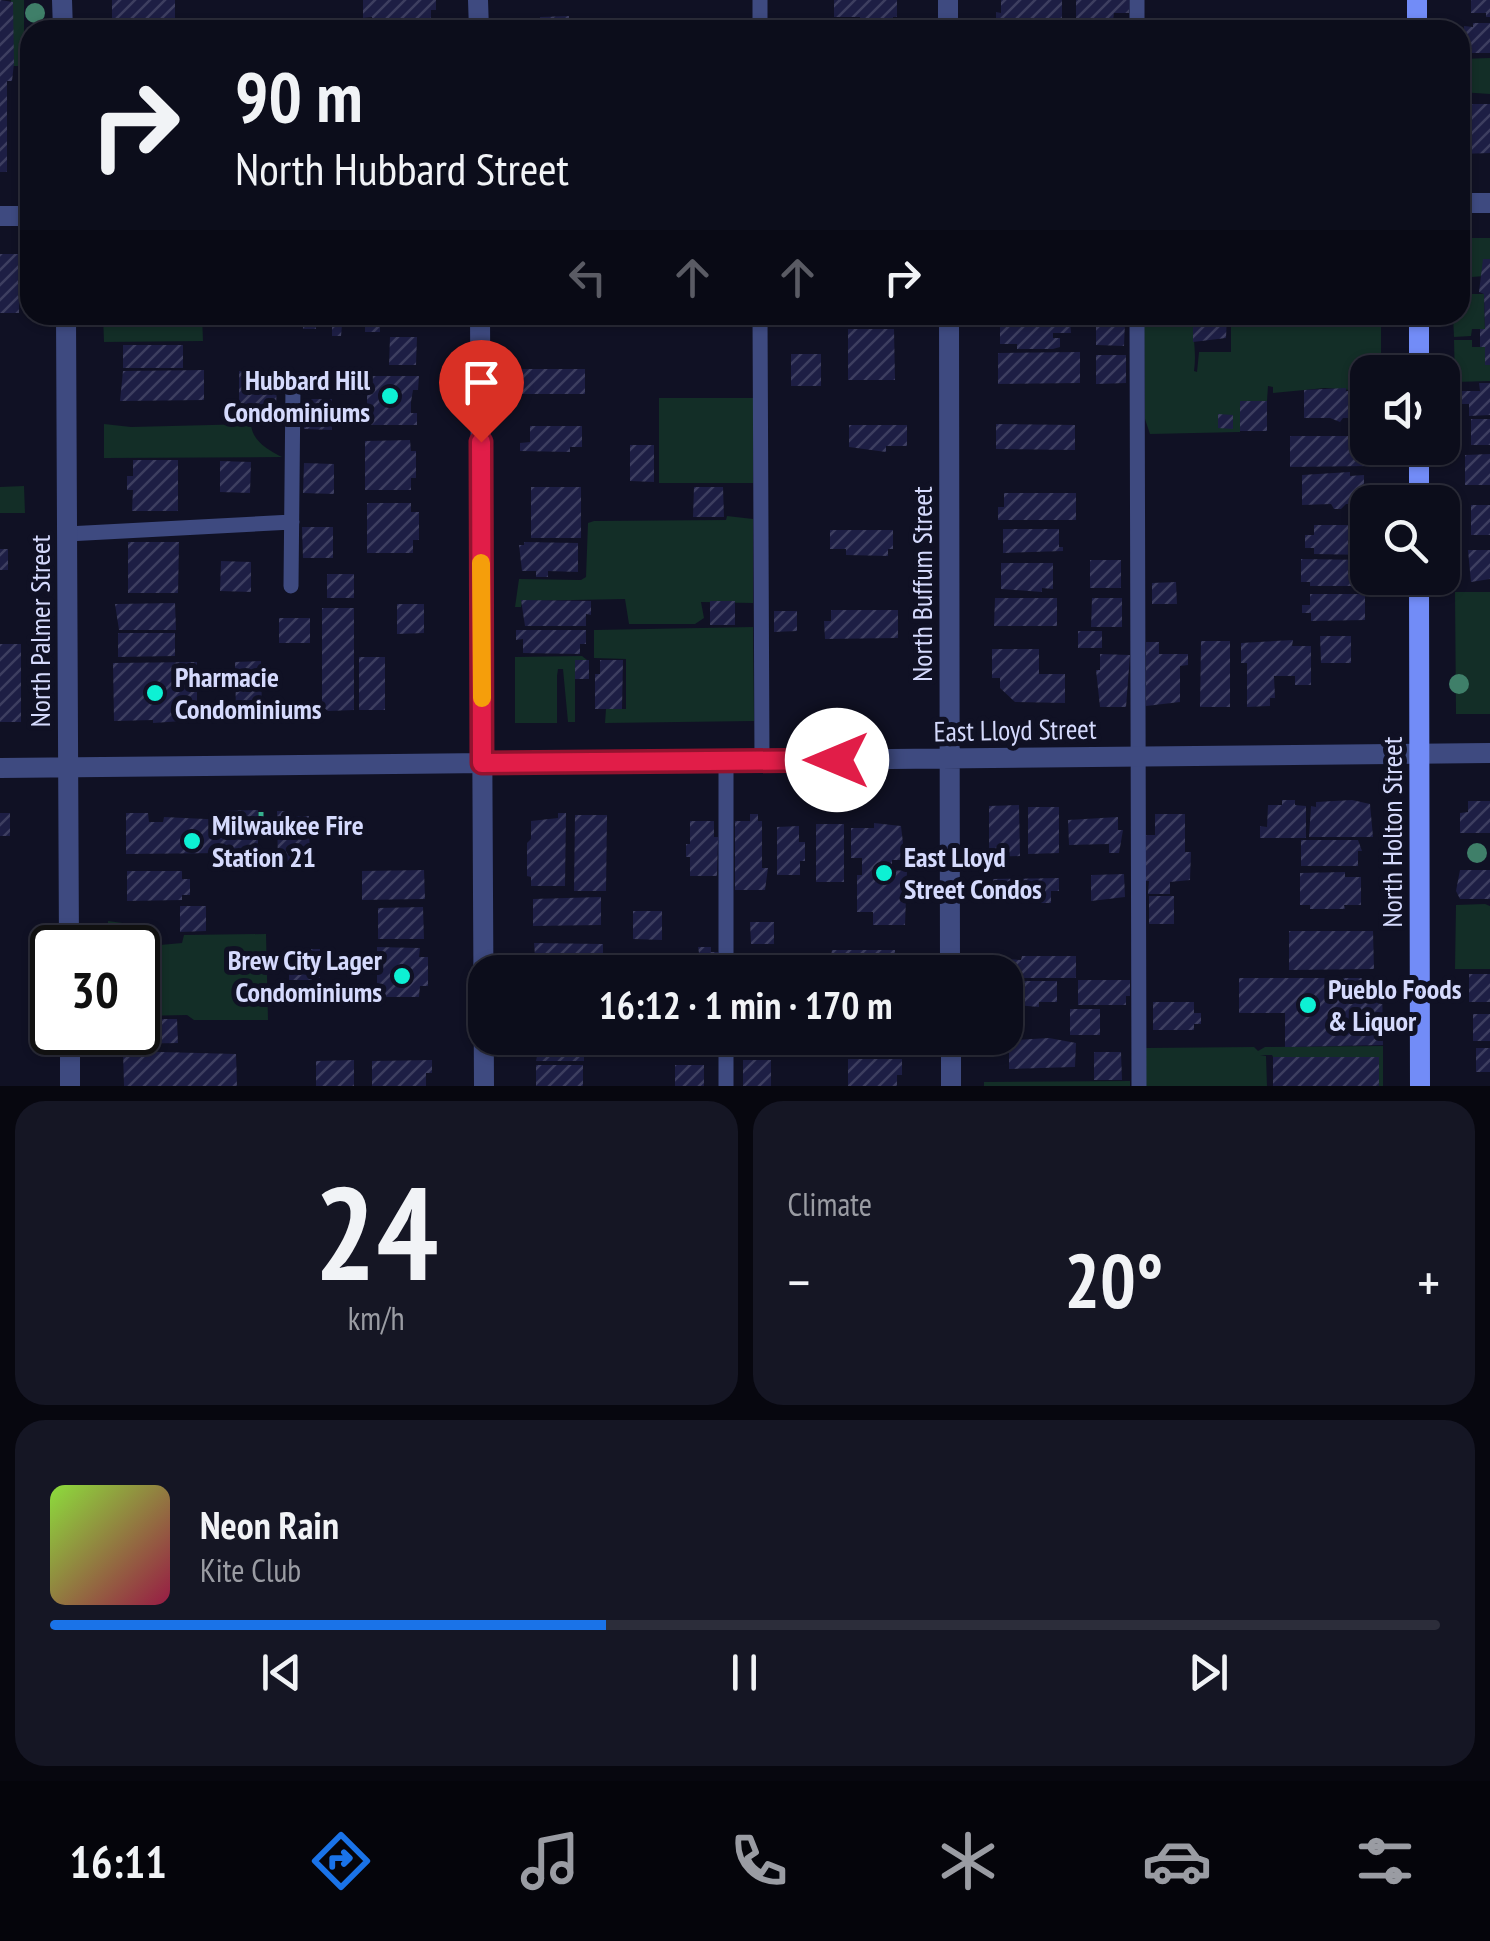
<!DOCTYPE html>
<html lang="en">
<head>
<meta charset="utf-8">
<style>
	:root { --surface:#0c0d1b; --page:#151624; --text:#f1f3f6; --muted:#9a9ca3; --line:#2c2d3a; --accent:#1a73e8 }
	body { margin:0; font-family:"PT Sans Narrow",sans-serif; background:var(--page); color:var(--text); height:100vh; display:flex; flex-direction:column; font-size:38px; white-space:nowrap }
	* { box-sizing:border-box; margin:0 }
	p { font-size:32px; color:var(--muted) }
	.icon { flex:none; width:55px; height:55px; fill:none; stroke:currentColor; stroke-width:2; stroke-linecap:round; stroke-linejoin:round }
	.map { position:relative; height:1086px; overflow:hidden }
	.drawer { display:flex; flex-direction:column; gap:15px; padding:15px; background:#07070f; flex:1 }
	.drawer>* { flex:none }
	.guide { position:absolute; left:20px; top:20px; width:1450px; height:305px; border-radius:30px; box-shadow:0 2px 8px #0004,0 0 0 2px var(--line); background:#0c0d1b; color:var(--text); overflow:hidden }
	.tools { position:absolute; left:1350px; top:355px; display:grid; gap:20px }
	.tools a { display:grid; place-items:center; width:110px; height:110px; border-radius:20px; background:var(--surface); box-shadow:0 2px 8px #0004,0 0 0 2px var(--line); font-size:50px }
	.speed { position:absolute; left:30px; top:925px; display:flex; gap:20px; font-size:50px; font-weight:700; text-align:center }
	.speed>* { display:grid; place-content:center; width:130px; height:130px; border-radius:50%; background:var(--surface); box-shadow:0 2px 8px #0004,0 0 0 2px var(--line); line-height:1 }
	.speed .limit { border:5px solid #111; border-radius:15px; background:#fff; color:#111 }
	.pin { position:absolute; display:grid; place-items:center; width:85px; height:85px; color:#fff; margin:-102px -42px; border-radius:50% 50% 50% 0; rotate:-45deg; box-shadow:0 0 10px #0007 }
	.pin .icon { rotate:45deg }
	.me { position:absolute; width:110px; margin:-55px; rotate:270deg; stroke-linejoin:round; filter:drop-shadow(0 0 8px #0008) }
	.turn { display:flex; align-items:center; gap:35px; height:210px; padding:0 50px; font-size:45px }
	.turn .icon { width:130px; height:130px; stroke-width:2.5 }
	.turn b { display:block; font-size:70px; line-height:85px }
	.lanes { display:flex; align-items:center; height:95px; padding:0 50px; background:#0003; justify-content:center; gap:50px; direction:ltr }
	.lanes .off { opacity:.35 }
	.big { font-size:75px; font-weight:700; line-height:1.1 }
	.drawer .tile { flex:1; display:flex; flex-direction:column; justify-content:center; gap:15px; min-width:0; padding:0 35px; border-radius:30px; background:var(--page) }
	.drawer .dial { align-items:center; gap:0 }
	.dial b { font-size:130px; line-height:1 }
	.song { display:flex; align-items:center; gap:30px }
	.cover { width:120px; height:120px; border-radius:15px; background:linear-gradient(135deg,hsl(90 70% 55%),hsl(340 70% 35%)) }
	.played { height:10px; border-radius:5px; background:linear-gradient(90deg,var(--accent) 40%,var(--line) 40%) }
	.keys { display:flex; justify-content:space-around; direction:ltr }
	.heat { display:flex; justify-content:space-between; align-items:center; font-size:55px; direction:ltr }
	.drawer .tiles { flex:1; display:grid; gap:15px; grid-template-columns:1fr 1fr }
	.tile:last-child { grid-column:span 2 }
	.trip { position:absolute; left:468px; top:955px; width:555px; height:100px; border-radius:30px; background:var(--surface); box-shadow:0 2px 8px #0004,0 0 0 2px var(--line); font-weight:700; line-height:100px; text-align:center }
	.tab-bar { display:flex; height:160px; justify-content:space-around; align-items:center; background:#05050b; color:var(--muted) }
	.tab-bar .icon { width:70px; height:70px }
	.tab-bar .selected { color:var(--accent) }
	.tab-bar b { font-size:45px; color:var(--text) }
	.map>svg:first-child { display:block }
</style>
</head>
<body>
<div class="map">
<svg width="1490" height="1086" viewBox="0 0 1490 1086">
	<defs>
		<pattern id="building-hatch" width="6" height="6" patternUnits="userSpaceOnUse" patternTransform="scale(2.5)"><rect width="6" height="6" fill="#1d1e44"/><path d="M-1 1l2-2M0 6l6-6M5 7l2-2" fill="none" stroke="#3d3e60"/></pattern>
	</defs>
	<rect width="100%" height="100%" fill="#101124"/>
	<path fill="#132e27" d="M11,0H24V66H12Z
		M1490,58V94L1460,92V59Z
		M1460,238H1490V259H1483L1484,276L1472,277L1471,283H1460Z
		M1460,287H1471L1472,294H1484L1485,329H1472L1471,336L1454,337L1453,315H1460Z
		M103,315H202L203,341L104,342Z
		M1166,315H1193C1192,336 1197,350 1194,371L1197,372L1199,352H1231V315H1381V372H1368L1367,410L1365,391L1325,388L1273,393V387L1268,386L1267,401H1240V432L1150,434L1145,419L1144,321H1165Z
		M1454,340H1472V347H1485V365H1490V381L1455,382Z
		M659,398H753V483H659Z
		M104,424L131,427L251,424C252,441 268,450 282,457L104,458Z
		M24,486L25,513H0V487Z
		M727,516L753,519V603L701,602L704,618L695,624H629L625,599L522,601L521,607H515L519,579L581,580L586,577L588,523L594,521L726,520Z
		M1455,592H1490V714H1456Z
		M753,627L754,721L605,723L606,709H626V659L594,658V630Z
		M582,656L587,660L575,661V722H568L563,669H558L557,676V723H515V657Z
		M1485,904L1490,906V969H1455L1456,905Z
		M108,921L137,925L160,945L182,943L184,935L266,934L268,1020H194L187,1015L138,1016V948L108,947Z
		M1383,1046V1086H1379V1057H1273L1272,1055H1260L1266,1056L1267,1086H1146V1048L1254,1047L1258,1051L1265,1047Z
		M1130,1081V1086H984V1082Z"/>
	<path fill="url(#building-hatch)" d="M0,0L13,2L14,63L12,81H7V172H0Z
		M112,0H175V26L112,23Z
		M363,0H436V10H431V23L372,22V17L363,18Z
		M834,0H897V17H893V23H860V17H834Z
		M1001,0H1062V20H1040V28L996,24V12L1001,13Z
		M1076,0H1129V13H1114L1113,21L1076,20Z
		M1471,0H1490V17H1486V13H1471Z
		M569,16V30H540V17Z
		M1473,23H1490V53H1472V48H1464V26L1473,27Z
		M1460,104H1490V153L1460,154Z
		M0,254H20L19,313H0Z
		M1483,259H1490V365H1485V347H1480V329H1485L1484,294L1479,292Z
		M274,315H298V321H287V327H280L279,322H274Z
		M303,315H329V322H316V329H303Z
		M332,315H359V325H342L341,336H332Z
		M365,315H380V332H365Z
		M1193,315H1227L1226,338L1193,342Z
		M1000,320H1070L1071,333H1053V338H1060V347L1053,349H1017V344H1000Z
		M1096,322H1125L1124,346L1096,345Z
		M848,329H894L895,380H848Z
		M390,337H417L416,365H389Z
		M123,345H183V368H123Z
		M1080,352V383L998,384V353Z
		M791,354H821V386H791Z
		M1096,355H1126V383L1096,384Z
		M522,369H585V394H522Z
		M204,370V400L120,401L123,371Z
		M239,371H277L276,414H239Z
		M367,376H419L418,390H413L411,402V413H417V425H367Z
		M1479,383H1490V415L1469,416V404H1462V391H1480Z
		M1346,388V391H1365V413H1361V418H1343L1340,422L1330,418H1304V390Z
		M304,399H332V430L304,429Z
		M1240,401H1267V431H1240Z
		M1218,414L1233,415V429L1218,428Z
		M1471,419H1490V445H1471Z
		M996,424L1075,425V450L996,449Z
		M849,425H907V446H886V452L849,447Z
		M530,426H582V447H570V452L520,451V443L530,442Z
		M1290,436H1368L1371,466L1290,467Z
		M410,440L411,451H416V478H411V490H365V441Z
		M630,445H654V482L630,481Z
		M1490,454V485H1465V455Z
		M133,460H178V511H132L133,490H127V476H133Z
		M220,461L251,462L250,493L220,492Z
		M304,463L334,464V494L303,493Z
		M1350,472V476L1364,475V504H1346L1341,509H1334L1331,504L1302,505V475Z
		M531,487H581V538H531Z
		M694,487H723L724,517H693Z
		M1004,493H1076V520H998V507H1004Z
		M367,503H411V512H419V540H413V553H367Z
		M1471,505H1490V535H1471Z
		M1314,525H1368V555L1314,554V548H1305V535H1314Z
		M302,527H333V558H303Z
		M1003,529H1059V547H1063V551L1003,553Z
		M830,530H893V549H888V556L846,555V549H830Z
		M128,542H179L178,593H128Z
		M524,542L578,543V572L548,571V577H536V571H522L519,545H524Z
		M0,549H8V570H0Z
		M1468,550H1490V579L1471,582Z
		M1301,559L1365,560V575L1371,578V583H1365V586H1310V582H1301Z
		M1090,560H1121V588H1090Z
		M221,561L251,562V592L220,591Z
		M1001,563H1053V589L1042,588V592L1001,589Z
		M327,574H354V598H327Z
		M1176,582L1177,604H1152V583Z
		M1310,594H1365V620L1311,621V613H1302V605H1310Z
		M995,598H1057V626H994Z
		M1092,598H1122V627H1091Z
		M521,600L591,601V615L586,614V626H525Z
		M710,601H735V625H710Z
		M175,603L176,630H119L115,604Z
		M397,604H424V633L397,634Z
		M322,608H354V710L328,711L322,706Z
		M831,610H898V638L825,639L824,621H831Z
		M774,611H797V631L774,632Z
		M279,618H310V643H279Z
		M516,630H586V644H580V654L523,653V639L516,640Z
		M1078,631H1102V648H1078Z
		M118,633H175V656L118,657Z
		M1320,636H1351V663H1321Z
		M1293,640L1292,646H1311V685H1295V676H1274L1275,698H1270V706L1247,707V663H1241V643Z
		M1201,641H1230V707H1200Z
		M1146,642H1159V654H1188V665L1180,666V702L1146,706Z
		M0,644H21V722H0Z
		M992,649H1039V674H1065V703L1015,702L1000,688V678H992Z
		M1100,654L1130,655L1126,707H1100L1096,670H1100Z
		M359,657H385V710H359Z
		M575,660H589V679H575Z
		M600,660H623L622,709H595V674H600Z
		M261,661L262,713L236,714L235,662Z
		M197,662V720L153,723V720L114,721L113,663Z
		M1282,800H1295V805L1306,806V838H1260V826L1267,827L1268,805H1282Z
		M1352,800L1370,804L1373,837H1309L1311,806L1316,807V802Z
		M1468,801H1490V833H1460V813L1468,812Z
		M1019,805L1020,856L989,857V806Z
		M1028,807H1059V853L1028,854Z
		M258,810V856L226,857V853L126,854V813H148L149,822H163L164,817L226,820V811Z
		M277,811H290V816H309L310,868L278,869Z
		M0,813H10V836H0Z
		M558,813H566L565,886H531V877L527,876V843L531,839V821L558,818Z
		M750,814H758V821H762V868H768L765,890H735V821H750Z
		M1155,814H1185V852H1191L1190,880L1170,882V894H1148L1149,881H1145L1146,835H1155Z
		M575,815H607L606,891H574Z
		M1118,817V830H1123L1119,853H1109V844L1069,845L1068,820Z
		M690,821H714V837H718L717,876H690V857H686V844H690Z
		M874,823L901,826L905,860H892V870L907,871L905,925H873V912H857V875H862V858H851V828H874Z
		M816,824H844V882H816Z
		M799,826V842H805V861H800V875H777V827Z
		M1301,840H1358L1362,851H1358V866H1301Z
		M424,870L425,899L362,900V871Z
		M1460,870H1490V899H1460L1456,891Z
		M127,871H182V879H190V895H182V900L127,901Z
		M1345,872V877H1361V905H1344L1345,909H1310V905H1300V873Z
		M1124,874L1125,897L1091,901V875Z
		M1059,878V891H1051V903H997L993,900V879Z
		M1149,896H1174V924H1149Z
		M601,897V925L533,926V899Z
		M180,906H206V931L180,932Z
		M423,907L424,939H378V908Z
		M633,911H662V940L633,939Z
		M750,922H774V944H751Z
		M1289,931H1373L1374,969L1289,970Z
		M534,943L603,944V971L536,968Z
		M377,947L420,948L419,957H428V986H420L419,997H377Z
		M698,947H711V952H718L717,972H674V953H699Z
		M289,949H320V980H289Z
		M832,950H895V972H828Z
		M1022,956H1076V978H1007V959L1021,960Z
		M1469,974H1490V1002H1469Z
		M1239,978H1382L1383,1045L1285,1047V1013H1239Z
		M1078,980H1130V996H1126V1005H1078Z
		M1005,981H1057V1002H1039V1007L1005,1004Z
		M1153,1002H1194V1013H1201V1024H1194V1030H1153Z
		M1070,1009H1100V1035H1070Z
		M1473,1014H1490V1041H1473Z
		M138,1019H177L178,1043L126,1044L125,1032H138Z
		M536,1038H584V1061H536L537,1056H530V1043H536Z
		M675,1038H703V1049H675Z
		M743,1038H771V1049H743Z
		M848,1038H902V1051H848Z
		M1049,1038L1076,1043L1075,1067L1009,1069V1053H1002V1041Z
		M1476,1048H1490V1072H1476Z
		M123,1051L236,1054L237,1086H124Z
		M1094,1052H1121L1122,1080H1094Z
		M1273,1057H1379V1086H1273Z
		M848,1059H902V1075H897V1086H848Z
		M354,1060V1086H316V1061Z
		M432,1060V1073H426V1086H372V1061Z
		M743,1060H771V1086H743Z
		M536,1065H583V1086H536Z
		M675,1065H704V1086H675Z"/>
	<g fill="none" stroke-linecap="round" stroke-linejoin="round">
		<path stroke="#36b08d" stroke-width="5" stroke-dasharray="5 8" stroke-linecap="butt" d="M203,677H208
			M216,812V817
			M261,812V820"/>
		<path stroke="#3e4a80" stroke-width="15" d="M760,0V30
			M1137,30V0
			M760,315L762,760
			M1137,315L1139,1086
			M67,534L292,522
			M291,586L293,385
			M726,972V761
			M726,1086V1038"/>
		<path stroke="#3e4a80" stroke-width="20" d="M62,0L63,30
			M478,0L479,30
			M948,0V30
			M1460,203H1490
			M0,216H30
			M66,315L69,948
			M480,315L484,1086
			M949,315L950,972
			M0,768L1490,753
			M70,1032V1086
			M951,1086V1038"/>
		<path stroke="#728cf7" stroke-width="20" d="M1417,0V30
			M1419,315V372
			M1419,502V448
			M1419,578L1420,1086"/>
	</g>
	<g fill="#3f7f69">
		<circle cx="35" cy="13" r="10"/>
		<circle cx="1459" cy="684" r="10"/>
		<circle cx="1477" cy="853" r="10"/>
	</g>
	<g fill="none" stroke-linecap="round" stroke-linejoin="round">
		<g stroke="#92132f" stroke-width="25">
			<path id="route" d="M481,442L482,763L837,760"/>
		</g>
		<use href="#route" stroke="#e11d48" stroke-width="18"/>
		<path stroke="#f59e0b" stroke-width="18" d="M481,563L482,698"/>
	</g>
	<g fill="#0df1d4" stroke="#101124" stroke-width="4">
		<circle cx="390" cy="396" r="10"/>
		<circle cx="155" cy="693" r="10"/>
		<circle cx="192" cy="841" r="10"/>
		<circle cx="884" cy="873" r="10"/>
		<circle cx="402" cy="976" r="10"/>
		<circle cx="1308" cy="1005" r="10"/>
	</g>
	<g text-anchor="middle" stroke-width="10" stroke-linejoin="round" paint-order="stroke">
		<g font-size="28" font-weight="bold" fill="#d5dafd" stroke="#101124" text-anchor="start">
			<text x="370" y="390" text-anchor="end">Hubbard Hill<tspan x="370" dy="32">Condominiums</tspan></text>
			<text x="175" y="687">Pharmacie<tspan x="175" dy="32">Condominiums</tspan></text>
			<text x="212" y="835">Milwaukee Fire<tspan x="212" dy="32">Station 21</tspan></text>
			<text x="904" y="867">East Lloyd<tspan x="904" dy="32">Street Condos</tspan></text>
			<text x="382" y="970" text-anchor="end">Brew City Lager<tspan x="382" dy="32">Condominiums</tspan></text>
			<text x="1328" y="999">Pueblo Foods<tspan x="1328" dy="32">&amp; Liquor</tspan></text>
		</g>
		<g font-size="28" fill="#d5dafd" stroke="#101124">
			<text transform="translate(922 584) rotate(-90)" y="10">North Buffum Street</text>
			<text transform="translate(40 631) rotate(-90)" y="10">North Palmer Street</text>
			<text transform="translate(1015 730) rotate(-1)" y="10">East Lloyd Street</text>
			<text transform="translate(1392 832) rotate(-90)" y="10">North Holton Street</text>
		</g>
	</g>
</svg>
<div class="tools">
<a><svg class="icon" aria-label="sound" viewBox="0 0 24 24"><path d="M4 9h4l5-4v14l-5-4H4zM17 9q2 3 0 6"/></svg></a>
<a><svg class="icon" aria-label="search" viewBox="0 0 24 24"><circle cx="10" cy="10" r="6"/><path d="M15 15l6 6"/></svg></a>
</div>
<div class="speed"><div class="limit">30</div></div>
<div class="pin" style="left:481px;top:442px;background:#d93025"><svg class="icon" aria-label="arrive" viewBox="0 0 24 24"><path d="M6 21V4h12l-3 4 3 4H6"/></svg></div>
<svg class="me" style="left:837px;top:760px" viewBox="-20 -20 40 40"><circle r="19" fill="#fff"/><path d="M0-13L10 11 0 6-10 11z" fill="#e11d48"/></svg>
<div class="trip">16:12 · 1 min · 170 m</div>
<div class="guide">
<div class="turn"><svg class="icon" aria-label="right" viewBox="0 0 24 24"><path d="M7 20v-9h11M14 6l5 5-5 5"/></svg><div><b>90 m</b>North Hubbard Street</div></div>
<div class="lanes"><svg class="icon off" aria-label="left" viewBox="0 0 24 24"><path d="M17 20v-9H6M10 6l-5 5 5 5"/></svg><svg class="icon off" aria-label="ahead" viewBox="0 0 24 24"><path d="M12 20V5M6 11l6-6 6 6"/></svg><svg class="icon off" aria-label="ahead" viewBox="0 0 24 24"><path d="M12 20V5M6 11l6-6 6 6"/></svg><svg class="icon" aria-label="right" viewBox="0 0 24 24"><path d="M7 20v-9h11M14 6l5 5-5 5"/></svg></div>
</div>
</div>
<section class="drawer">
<div class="tiles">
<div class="tile dial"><b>24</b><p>km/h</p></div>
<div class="tile"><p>Climate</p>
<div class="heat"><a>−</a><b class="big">20°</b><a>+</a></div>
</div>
<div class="tile">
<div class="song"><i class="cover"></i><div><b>Neon Rain</b><p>Kite Club</p></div></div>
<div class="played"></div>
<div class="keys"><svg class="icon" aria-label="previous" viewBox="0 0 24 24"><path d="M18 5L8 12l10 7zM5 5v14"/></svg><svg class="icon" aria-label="pause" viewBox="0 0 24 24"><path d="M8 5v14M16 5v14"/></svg><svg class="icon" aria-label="next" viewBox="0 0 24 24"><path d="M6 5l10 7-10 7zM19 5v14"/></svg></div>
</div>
</div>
</section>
<nav class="tab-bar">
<b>16:11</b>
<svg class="icon selected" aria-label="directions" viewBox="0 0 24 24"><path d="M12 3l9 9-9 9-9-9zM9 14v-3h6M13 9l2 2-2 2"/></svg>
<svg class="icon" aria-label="music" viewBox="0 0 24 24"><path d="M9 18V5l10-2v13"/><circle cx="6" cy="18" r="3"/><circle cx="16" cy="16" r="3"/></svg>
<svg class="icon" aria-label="phone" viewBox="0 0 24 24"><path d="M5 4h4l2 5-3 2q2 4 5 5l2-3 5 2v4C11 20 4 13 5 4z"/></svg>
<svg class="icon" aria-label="climate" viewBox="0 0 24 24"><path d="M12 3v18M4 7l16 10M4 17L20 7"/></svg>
<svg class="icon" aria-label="car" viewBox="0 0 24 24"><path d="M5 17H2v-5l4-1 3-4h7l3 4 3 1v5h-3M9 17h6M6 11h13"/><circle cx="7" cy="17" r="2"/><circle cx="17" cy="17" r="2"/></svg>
<svg class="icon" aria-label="filters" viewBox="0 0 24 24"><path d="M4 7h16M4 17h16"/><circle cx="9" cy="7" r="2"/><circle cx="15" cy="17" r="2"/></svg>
</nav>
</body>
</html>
